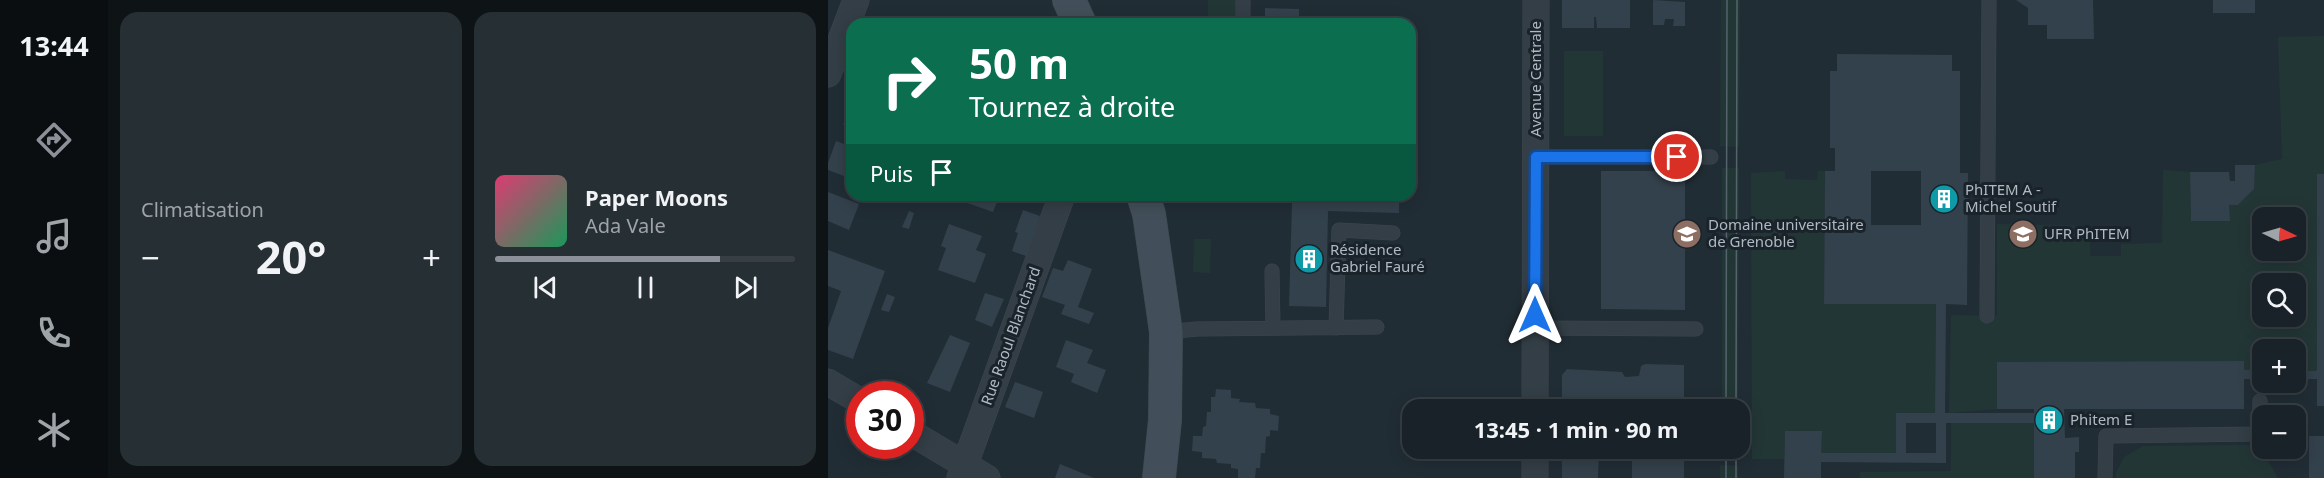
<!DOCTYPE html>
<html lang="fr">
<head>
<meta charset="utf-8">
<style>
	:root { --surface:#192228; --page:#262f34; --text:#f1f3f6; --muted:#9fa4a8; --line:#373f45; --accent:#8c9099 }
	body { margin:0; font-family:"Noto Sans",sans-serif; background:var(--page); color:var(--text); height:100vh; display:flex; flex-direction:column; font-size:22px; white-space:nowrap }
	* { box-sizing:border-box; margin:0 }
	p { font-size:20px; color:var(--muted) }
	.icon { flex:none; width:33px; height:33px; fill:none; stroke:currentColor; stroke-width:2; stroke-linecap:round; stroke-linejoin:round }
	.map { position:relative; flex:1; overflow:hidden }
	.drawer { display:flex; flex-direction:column; gap:12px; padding:12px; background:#0e1316; width:720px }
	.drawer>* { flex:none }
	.hud { position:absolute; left:18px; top:18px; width:570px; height:183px; border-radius:18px; box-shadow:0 3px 15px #0003,0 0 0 2px var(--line); background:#0b6e4f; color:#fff; overflow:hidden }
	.needle { width:39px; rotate:95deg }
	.tools { position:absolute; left:1424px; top:207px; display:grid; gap:12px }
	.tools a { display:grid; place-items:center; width:54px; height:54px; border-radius:12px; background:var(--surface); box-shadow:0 3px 15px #0003,0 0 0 2px var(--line); font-size:30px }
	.speed { position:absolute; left:18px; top:381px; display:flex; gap:12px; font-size:30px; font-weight:700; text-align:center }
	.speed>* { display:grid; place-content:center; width:78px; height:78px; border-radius:50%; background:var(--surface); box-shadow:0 3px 15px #0003,0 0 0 2px var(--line); line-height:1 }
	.speed .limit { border:9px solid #d22; background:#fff; color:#111 }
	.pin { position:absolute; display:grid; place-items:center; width:51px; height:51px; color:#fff; margin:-26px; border:3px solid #fff; border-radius:50%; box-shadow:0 2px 6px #0007 }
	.me { position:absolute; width:66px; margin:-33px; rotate:0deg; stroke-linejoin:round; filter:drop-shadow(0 0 4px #0008) }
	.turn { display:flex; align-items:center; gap:21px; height:126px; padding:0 24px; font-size:27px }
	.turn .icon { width:78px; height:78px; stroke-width:2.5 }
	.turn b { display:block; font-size:42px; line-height:51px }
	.then { display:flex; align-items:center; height:57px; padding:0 24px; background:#0003; gap:12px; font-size:22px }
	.big { font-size:45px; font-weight:700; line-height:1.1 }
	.drawer .card { flex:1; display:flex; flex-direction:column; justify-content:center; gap:9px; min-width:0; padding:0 21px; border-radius:18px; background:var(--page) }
	.song { display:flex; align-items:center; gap:18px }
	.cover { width:72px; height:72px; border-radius:9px; background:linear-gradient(135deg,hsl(340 70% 55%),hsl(150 70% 35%)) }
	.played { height:6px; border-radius:3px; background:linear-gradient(90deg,var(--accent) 75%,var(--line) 75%) }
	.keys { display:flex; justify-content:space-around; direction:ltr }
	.heat { display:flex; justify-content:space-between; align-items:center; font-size:33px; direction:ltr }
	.drawer .tiles { flex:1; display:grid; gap:12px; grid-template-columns:repeat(2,1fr) }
	.trip { position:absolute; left:574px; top:399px; width:348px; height:60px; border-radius:18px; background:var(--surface); box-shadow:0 3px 15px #0003,0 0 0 2px var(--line); font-weight:700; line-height:60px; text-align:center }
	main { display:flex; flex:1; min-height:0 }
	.tabs { display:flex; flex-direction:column; width:108px; justify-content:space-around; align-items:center; background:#0a0e10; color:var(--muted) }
	.tabs .icon { width:42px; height:42px }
	.tabs .current { color:var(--accent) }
	.tabs b { font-size:27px; color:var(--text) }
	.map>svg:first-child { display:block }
</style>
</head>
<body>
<main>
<nav class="tabs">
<b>13:44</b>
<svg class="icon current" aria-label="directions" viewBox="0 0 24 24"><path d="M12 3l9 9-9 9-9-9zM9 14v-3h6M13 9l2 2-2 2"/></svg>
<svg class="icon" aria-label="music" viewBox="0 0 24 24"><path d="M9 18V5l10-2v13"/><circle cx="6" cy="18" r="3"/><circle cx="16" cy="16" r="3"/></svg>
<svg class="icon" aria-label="phone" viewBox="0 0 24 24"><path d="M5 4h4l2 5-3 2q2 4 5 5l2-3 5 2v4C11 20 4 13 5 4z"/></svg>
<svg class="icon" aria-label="climate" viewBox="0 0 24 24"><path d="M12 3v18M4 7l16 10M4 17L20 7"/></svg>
</nav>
<section class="drawer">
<div class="tiles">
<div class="card"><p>Climatisation</p>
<div class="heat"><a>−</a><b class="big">20°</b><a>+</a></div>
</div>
<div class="card">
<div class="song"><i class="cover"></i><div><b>Paper Moons</b><p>Ada Vale</p></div></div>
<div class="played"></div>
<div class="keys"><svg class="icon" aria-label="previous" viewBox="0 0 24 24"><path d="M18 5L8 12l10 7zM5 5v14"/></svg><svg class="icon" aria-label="pause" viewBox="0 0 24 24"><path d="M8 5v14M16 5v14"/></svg><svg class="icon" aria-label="next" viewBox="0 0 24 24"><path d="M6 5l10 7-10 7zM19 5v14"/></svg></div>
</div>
</div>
</section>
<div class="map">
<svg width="1496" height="478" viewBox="0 0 1496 478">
	<rect width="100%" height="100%" fill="#212d35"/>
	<path fill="#233636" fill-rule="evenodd" d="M380,0H408L407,24H380Z
		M893,0H912L911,147L892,146Z
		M1496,36V174H1489V371H1467V350H1434V370H1416V361L1169,362V409L1121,413L1123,315L1169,316V224L1262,226V256H1293V244L1334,243L1335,170L1362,172L1363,221H1401V205H1410L1426,189L1427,165L1454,159L1450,37ZM1434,218H1467V250H1434ZM1434,284H1467V316H1434Z
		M736,51H775V136H736Z
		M894,168H911L910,409H894Z
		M957,171V179L989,180L990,171H997L996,304H1108L1107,413H1068V453H993V431H957L956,459H924L923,173Z
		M366,239H383L382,273L365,272Z
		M1123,423H1206V478H1032V472L1123,471Z
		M1424,445L1436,453L1450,478H1288V473L1296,457L1315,446Z
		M892,465L910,466V478H892Z"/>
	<path fill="#33414c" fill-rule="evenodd" d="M734,0H802V28H769L768,17H766V28H734Z
		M825,0L857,2V26H845L846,19H837L836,25H825Z
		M1188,0H1265L1266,39H1219V25H1200V8Z
		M1385,0H1427V13H1385Z
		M437,8L471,9V24H437Z
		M1009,54L1124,55V71H1132V173H1140L1139,305L1118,304L1117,413H1206V409H1169V362L1416,361V370H1434V379H1416V409H1236L1237,438L1251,437V452H1247V478H1206V423H1118V463L993,462V478H956L957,431H994L993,453H1068V413H1107L1108,304H996L997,171H1007V148H1002V71H1009ZM1043,171H1093V225H1043ZM1078,423H1108V453H1078Z
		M24,102V128L15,125Z
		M8,141L24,147V179L0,170V163Z
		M1407,165H1427L1426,189L1410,205H1401L1402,221H1363L1362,172H1401L1402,181H1407Z
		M773,171H857V310L773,309Z
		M1489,174H1496V406H1489V379H1467V371H1489Z
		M0,192L31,204L21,230L0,221Z
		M130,195H172L165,212L128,199Z
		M446,195H571V213L500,211L498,307L461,306L464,203L446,202Z
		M195,210L212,216L198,256L184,251L190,233L187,232Z
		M81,211L86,213L81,229L74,227Z
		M121,224L154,236L148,250L158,254L147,283L110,270L118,248L113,246Z
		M0,250L57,271L25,359L0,350V328L13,291L0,286Z
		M240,260L264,269L250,307L266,313L261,324L233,314L237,305L214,297L225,268L235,271Z
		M157,293L176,299L164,327L147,320Z
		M59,294L67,297L61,312L53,310Z
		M122,335L142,343L122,392L99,383Z
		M238,340L265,350L259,363L278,370L269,393L243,382L246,374L228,367Z
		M817,364L856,365V410H804V406L798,402H778L772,410H734V375L739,369L794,372L797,377L811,376L813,366Z
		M187,382L215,392L206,418L177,407Z
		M388,389L403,390V398L412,399L411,402L427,403L428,408L442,409V414L451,416L450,431L442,430V436L438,437L437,453H433L432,468H428L427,478H410V469L403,468V464L389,463L388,459L374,458V452L364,451L365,436H374L375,427L378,426L379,412H383V397H387Z
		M1481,436H1496V478H1481Z
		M734,448H771L770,478H734Z
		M804,448H856V478H804Z
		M232,464L266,478H227Z"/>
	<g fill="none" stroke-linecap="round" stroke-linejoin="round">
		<g stroke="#3e474f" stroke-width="15">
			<path id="lane" d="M415,0V24
				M708,157H883
				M444,271L445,328
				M1159,316L1161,0
				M508,328L511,230L565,233
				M707,328L868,329
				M338,332L369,329L549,327
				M1277,478L1278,436L1431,434L1432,401"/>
		</g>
		<g stroke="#3e474f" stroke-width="27">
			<path id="street" d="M0,74L28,0
				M0,382L32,401
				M707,410L708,0
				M82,432L159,478
				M707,448V478
				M132,478L234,195"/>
		</g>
		<g stroke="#3e474f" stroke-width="34">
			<path id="secondary" d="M241,0L252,24
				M315,195L321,214L338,332L337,420L331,478"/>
		</g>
		<use href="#lane" stroke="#343e46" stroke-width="14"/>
		<use href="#street" stroke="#343e46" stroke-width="26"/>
		<use href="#secondary" stroke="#424e59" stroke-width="33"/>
		<path stroke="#56636d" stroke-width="1.5" d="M898,410L899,0
			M908,410L909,0
			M898,478V448
			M908,478V448"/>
	</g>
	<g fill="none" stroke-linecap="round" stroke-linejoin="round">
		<g stroke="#114b97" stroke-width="15">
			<path id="route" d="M707,315L708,157H849"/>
		</g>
		<use href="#route" stroke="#1a73e8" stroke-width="10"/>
	</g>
	<defs>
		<g id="building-disc" transform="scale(1.5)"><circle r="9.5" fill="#0f9aa8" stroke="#1a232a"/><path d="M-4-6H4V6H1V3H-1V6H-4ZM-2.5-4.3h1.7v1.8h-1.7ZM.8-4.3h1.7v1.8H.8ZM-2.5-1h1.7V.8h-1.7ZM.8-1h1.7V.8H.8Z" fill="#fff"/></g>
		<g id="university-disc" transform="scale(1.5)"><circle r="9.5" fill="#8d6e63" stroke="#1a232a"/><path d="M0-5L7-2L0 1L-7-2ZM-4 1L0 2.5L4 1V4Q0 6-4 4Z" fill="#fff"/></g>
	</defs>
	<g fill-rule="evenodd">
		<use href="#building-disc" x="1116" y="199"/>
		<use href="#university-disc" x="859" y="234"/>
		<use href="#university-disc" x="1195" y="234"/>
		<use href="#building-disc" x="481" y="259"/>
		<use href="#building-disc" x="1221" y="420"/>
	</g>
	<g text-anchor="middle" stroke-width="6" stroke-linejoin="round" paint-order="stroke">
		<g font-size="15" fill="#aeb9c3" stroke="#1a232a">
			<text transform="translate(708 79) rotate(-90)" y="5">Avenue Centrale</text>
			<text transform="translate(183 336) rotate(-70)" y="5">Rue Raoul Blanchard</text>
		</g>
		<g font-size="15" fill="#aeb9c3" stroke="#1a232a" text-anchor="start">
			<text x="1137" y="195">PhITEM A -<tspan x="1137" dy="17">Michel Soutif</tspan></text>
			<text x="880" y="230">Domaine universitaire<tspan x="880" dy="17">de Grenoble</tspan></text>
			<text x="1216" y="239">UFR PhITEM</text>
			<text x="502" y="255">Résidence<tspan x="502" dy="17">Gabriel Fauré</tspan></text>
			<text x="1242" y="425">Phitem E</text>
		</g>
	</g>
</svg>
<div class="tools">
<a><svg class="needle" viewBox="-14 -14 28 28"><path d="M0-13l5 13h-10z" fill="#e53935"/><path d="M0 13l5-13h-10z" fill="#9fa4a8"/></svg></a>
<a><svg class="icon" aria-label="search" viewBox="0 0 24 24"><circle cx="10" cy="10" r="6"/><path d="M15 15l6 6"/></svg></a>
<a>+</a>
<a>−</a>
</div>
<div class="speed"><div class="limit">30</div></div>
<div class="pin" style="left:849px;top:157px;background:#d93025"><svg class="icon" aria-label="arrive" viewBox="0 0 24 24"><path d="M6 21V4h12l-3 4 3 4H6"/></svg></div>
<svg class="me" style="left:707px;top:315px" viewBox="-20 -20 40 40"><path d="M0-17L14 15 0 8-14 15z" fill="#1a73e8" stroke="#fff" stroke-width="4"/></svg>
<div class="trip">13:45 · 1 min · 90 m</div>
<div class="hud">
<div class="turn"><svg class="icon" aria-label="right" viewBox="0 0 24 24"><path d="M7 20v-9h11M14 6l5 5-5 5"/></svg><div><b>50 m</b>Tournez à droite</div></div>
<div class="then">Puis<svg class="icon" aria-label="arrive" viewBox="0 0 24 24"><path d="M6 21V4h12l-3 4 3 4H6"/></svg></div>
</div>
</div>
</main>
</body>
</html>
